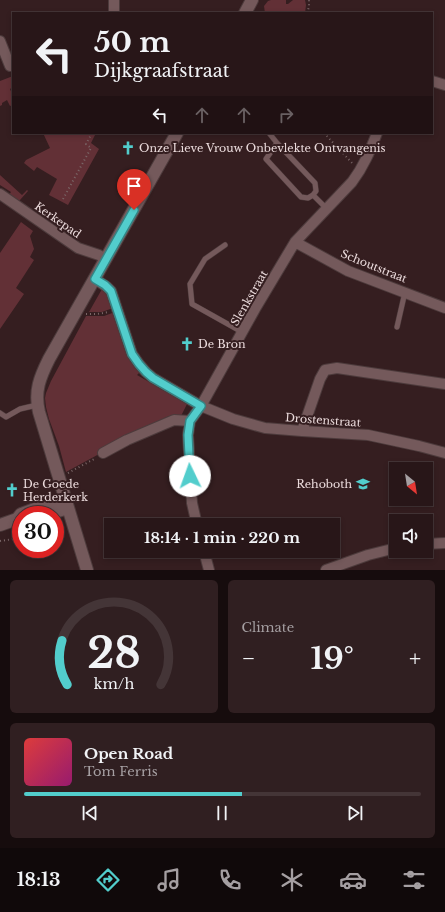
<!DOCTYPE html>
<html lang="en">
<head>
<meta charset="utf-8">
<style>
	:root { --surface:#281618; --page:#301f21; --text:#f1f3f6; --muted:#a59fa2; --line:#443537; --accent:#52cdcc }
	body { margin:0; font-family:"Libre Baskerville",serif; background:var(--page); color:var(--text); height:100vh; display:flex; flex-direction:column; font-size:15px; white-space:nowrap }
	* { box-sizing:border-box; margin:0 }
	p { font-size:13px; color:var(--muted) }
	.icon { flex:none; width:22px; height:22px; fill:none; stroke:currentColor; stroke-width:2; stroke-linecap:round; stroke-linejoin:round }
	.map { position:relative; height:570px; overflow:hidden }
	.sheet { display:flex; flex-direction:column; gap:10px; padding:10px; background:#160c0d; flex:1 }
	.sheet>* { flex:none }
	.top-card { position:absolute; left:12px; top:12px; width:421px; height:122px; border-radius:0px; box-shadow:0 2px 6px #0003,0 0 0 1px var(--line); background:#281618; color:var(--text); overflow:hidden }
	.needle { width:26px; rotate:150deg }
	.buttons { position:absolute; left:389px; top:462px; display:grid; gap:8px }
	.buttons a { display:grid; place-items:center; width:44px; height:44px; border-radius:0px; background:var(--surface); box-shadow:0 2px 6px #0003,0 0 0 1px var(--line); font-size:20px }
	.speed { position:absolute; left:12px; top:506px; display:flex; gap:8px; font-size:20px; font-weight:700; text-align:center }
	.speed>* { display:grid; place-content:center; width:52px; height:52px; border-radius:50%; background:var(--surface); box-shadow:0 2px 6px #0003,0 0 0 1px var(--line); line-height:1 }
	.speed .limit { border:6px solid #d22; background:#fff; color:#111 }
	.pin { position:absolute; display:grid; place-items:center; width:34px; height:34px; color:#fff; margin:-41px -17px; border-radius:50% 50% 50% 0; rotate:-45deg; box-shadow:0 0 4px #0007 }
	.pin .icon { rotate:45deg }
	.me { position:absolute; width:44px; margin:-22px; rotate:357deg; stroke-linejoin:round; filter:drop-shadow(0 0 3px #0008) }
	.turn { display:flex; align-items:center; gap:14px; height:84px; padding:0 16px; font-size:18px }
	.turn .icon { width:52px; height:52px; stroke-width:2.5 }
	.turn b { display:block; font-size:28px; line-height:34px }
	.lanes { display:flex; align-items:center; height:38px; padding:0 16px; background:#0003; justify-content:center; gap:20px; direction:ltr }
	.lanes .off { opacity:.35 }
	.big { font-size:30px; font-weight:700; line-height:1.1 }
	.sheet .card { flex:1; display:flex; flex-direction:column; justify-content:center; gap:6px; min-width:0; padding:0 14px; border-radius:6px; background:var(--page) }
	.sheet .dial { align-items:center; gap:0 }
	.dial svg { height:104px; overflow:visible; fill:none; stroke:var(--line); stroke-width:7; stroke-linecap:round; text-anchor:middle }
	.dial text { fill:var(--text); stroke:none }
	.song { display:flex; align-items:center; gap:12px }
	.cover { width:48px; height:48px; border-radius:6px; background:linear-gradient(135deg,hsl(0 70% 55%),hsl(320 70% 35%)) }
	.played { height:4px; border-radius:2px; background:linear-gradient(90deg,var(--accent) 55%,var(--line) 55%) }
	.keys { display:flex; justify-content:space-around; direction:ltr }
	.heat { display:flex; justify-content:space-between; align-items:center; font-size:22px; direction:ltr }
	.sheet .tiles { flex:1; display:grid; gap:10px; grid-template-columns:1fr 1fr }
	.card:last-child { grid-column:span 2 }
	.trip { position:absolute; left:104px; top:518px; width:236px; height:40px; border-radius:0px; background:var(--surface); box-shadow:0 2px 6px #0003,0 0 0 1px var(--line); font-weight:700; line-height:40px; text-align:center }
	.tabs { display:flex; height:64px; justify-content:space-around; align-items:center; background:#10090a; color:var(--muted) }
	.tabs .icon { width:28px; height:28px }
	.tabs .selected { color:var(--accent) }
	.tabs b { font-size:18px; color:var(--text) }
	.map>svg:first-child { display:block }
</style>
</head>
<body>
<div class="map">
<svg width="445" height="570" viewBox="0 0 445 570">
	<rect width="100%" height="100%" fill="#351e20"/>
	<path fill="#623036" d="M271,0H286V4H288L293,0H305L306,5L305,13H265L264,6L268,1Z
		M13,76V87L10,89L13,96V105L10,106L7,100L2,103V105L0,106V81Z
		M43,133H96L91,143L99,149L68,205L49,195L57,179L37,167L34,171L24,163L26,160L50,148Z
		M0,175L22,195L27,190L28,191L20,200L18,201L9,195L11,192L0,185Z
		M21,222L33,231L30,236L34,249L30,257L34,260L16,288L24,294L0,329V253Z
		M102,289L106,291L113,308L102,312H89Z
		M115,312L140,372L137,375L187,404L181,416L173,418L169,416L156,422L154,426L101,453L66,472L59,446L49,419L46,407L45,398L46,393L51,381L86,316H104Z"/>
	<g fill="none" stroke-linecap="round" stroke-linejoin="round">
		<g stroke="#4d3b3c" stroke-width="6">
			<path id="lane" d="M269,133L277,143L266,159L301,197L308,198L313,195L327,209
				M277,143L315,183L316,191L313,195
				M225,245L205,259L190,284L192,304L242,332
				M397,327L405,292
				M0,413L6,417L20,409L37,405"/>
		</g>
		<g stroke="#4d3b3c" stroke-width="12">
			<path id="street" d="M114,0V13
				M0,41L10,66
				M432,81L445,85
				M0,194L78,248L99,255L106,259
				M295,242L348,271L445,308
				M95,279L107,287L111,291L132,354L139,364L146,372L153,378L201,406L233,419L265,428L302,431L368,435L419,446L445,453
				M302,431L320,379L325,370L337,368L445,384
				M103,453L127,440L174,420L190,421
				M197,525L192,503L188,435L190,421L201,406L255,309L295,242L352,182C364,166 370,151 377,133
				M426,544L445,543
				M204,551L209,570
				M326,570L368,555L396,548"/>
		</g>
		<g stroke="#4d3b3c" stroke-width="14">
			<path id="secondary" d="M245,13L252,0
				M45,515L68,508
				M17,519L21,514L64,498
				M0,525L17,519L21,520
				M87,570L39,412C34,391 40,377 49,359L177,133"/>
		</g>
		<path stroke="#7a6667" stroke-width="2" stroke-dasharray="1 3" stroke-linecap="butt" d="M307,13L309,7V0
			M324,133L353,164
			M63,199L91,148L86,144L92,133
			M86,314H97L109,312
			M68,473L96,458
			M55,532L64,531
			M0,541L21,538"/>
		<use href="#lane" stroke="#74595b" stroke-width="5"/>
		<use href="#street" stroke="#74595b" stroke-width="10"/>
		<use href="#secondary" stroke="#74595b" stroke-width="12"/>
	</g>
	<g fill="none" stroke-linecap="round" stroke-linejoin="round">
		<g stroke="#358585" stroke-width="10">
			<path id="route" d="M134,210L95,279L105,285L111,291L132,354L139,364L146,372L153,378L201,406L190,421L188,435L190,476"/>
		</g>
		<use href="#route" stroke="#52cdcc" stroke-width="7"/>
	</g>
	<defs>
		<g id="church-bare" transform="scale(1.08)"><path d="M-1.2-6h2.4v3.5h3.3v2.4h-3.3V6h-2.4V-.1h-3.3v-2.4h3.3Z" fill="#52cdcc" stroke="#351e20" stroke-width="2.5" paint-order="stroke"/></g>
		<g id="school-bare" transform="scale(1.08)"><path d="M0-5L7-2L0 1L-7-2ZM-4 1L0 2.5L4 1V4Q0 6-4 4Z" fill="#52cdcc" stroke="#351e20" stroke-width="2.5" paint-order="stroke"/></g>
	</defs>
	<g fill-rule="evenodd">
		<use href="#church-bare" x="128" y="148"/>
		<use href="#church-bare" x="187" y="344"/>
		<use href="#school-bare" x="363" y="484"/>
		<use href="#church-bare" x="12" y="490"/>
	</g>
	<g text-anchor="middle" stroke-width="4" stroke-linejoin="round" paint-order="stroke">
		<g font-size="11" fill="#ebdbdc" stroke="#351e20" text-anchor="start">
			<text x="139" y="152">Onze Lieve Vrouw Onbevlekte Ontvangenis</text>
			<text x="198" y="348">De Bron</text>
			<text x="23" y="488">De Goede<tspan x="23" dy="13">Herderkerk</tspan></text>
			<text x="352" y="488" text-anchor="end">Rehoboth</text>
		</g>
		<g font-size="11" fill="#ebdbdc" stroke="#351e20">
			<text transform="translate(58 220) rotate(35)" y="4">Kerkepad</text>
			<text transform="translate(374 266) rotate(22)" y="4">Schoutstraat</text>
			<text transform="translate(249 298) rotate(-60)" y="4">Slenkstraat</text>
			<text transform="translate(323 420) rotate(4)" y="4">Drostenstraat</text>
		</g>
	</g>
</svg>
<div class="buttons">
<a><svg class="needle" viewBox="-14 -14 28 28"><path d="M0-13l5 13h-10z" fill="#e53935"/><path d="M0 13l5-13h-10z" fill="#a59fa2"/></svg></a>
<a><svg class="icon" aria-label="sound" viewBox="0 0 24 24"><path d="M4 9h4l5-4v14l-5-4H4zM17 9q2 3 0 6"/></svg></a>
</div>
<div class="speed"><div class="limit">30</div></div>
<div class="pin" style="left:134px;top:210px;background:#d93025"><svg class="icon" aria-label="arrive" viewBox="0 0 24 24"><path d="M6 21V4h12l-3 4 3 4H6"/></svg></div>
<svg class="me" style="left:190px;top:476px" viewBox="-20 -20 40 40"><circle r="19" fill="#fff"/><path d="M0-13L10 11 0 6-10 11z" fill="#52cdcc"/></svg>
<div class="trip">18:14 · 1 min · 220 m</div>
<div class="top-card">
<div class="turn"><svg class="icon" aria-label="left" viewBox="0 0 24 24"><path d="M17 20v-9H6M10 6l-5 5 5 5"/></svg><div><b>50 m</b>Dijkgraafstraat</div></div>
<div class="lanes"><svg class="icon" aria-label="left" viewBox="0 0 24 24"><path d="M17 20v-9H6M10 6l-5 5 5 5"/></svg><svg class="icon off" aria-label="ahead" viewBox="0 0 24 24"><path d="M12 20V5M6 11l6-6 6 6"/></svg><svg class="icon off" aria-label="ahead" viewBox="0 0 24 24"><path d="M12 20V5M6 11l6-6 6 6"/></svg><svg class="icon off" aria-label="right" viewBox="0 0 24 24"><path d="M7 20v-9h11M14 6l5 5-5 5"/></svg></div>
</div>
</div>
<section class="sheet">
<div class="tiles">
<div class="card dial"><svg viewBox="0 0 100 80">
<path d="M14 69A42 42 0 1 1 86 69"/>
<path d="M14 69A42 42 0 0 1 10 35" stroke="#52cdcc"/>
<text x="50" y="56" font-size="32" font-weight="700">28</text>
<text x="50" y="72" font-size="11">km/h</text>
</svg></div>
<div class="card"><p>Climate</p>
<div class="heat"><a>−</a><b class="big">19°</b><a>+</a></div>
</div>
<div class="card">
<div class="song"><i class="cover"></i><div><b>Open Road</b><p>Tom Ferris</p></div></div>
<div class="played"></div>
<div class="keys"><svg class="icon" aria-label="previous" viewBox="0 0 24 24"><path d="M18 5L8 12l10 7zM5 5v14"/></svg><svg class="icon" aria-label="pause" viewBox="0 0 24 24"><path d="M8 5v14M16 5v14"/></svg><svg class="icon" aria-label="next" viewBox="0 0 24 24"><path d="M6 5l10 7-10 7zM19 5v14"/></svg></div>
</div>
</div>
</section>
<nav class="tabs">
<b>18:13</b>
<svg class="icon selected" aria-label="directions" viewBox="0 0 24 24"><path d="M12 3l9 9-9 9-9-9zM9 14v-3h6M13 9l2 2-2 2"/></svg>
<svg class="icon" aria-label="music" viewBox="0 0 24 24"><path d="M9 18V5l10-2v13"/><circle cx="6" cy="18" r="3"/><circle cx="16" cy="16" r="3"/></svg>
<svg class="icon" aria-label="phone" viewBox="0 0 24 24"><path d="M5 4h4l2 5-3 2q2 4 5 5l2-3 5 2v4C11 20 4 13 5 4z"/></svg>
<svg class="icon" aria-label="climate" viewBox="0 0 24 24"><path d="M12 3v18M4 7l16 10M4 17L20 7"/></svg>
<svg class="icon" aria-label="car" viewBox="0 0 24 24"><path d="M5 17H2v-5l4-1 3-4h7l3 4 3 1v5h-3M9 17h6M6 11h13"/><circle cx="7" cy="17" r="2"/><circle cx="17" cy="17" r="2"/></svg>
<svg class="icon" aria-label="filters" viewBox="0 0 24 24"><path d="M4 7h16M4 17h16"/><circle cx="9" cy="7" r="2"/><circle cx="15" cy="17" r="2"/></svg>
</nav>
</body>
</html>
